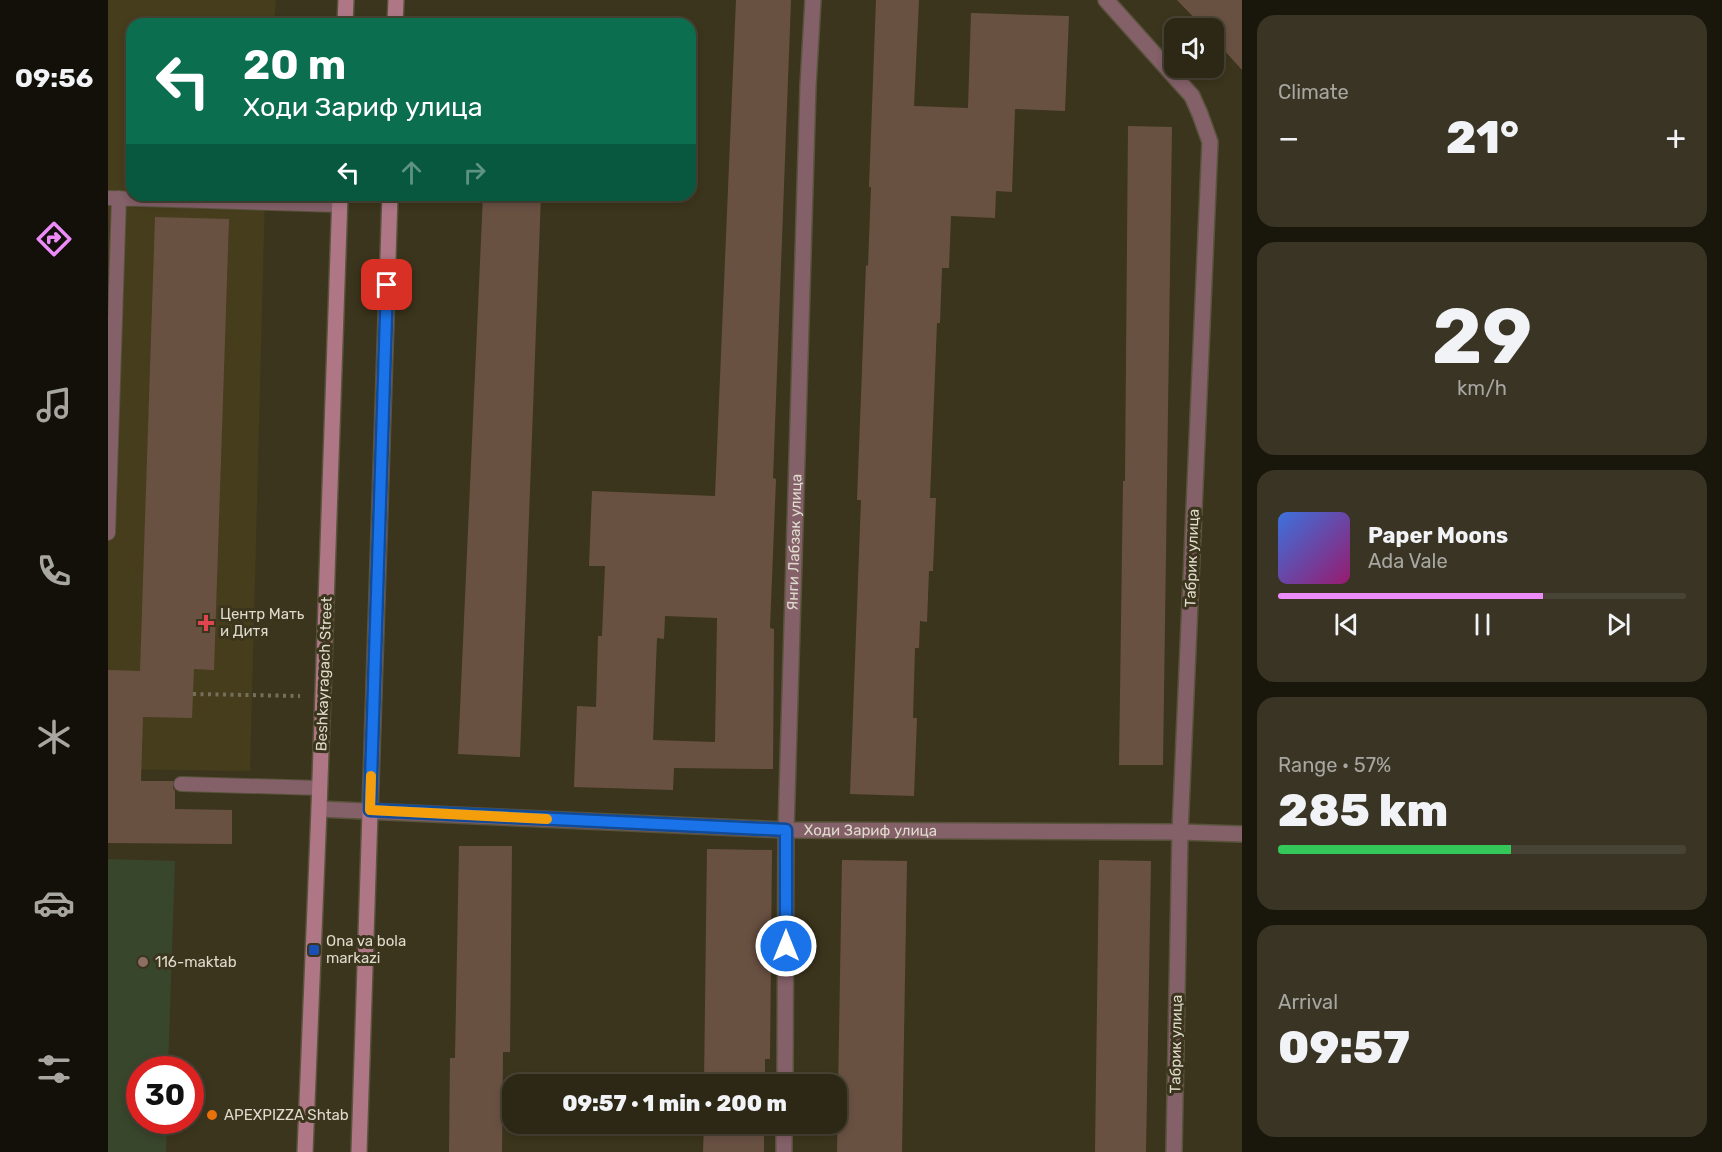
<!DOCTYPE html>
<html lang="en">
<head>
<meta charset="utf-8">
<style>
	:root { --surface:#2d2816; --page:#393423; --text:#f1f3f6; --muted:#a7a6a1; --line:#484435; --accent:#ed8cf9 }
	body { margin:0; font-family:Rubik,sans-serif; background:var(--page); color:var(--text); height:100vh; display:flex; flex-direction:column; font-size:22px; white-space:nowrap }
	* { box-sizing:border-box; margin:0 }
	p { font-size:20px; color:var(--muted) }
	.icon { flex:none; width:33px; height:33px; fill:none; stroke:currentColor; stroke-width:2; stroke-linecap:round; stroke-linejoin:round }
	.map { position:relative; flex:1; overflow:hidden }
	.sheet { display:flex; flex-direction:column; gap:15px; padding:15px; background:#19160c; width:480px }
	.sheet>* { flex:none }
	.hud { position:absolute; left:18px; top:18px; width:570px; height:183px; border-radius:18px; box-shadow:0 3px 9px #0003,0 0 0 2px var(--line); background:#0b6e4f; color:#fff; overflow:hidden }
	.fabs { position:absolute; left:1056px; top:18px; display:grid; gap:12px }
	.fabs a { display:grid; place-items:center; width:60px; height:60px; border-radius:12px; background:var(--surface); box-shadow:0 3px 9px #0003,0 0 0 2px var(--line); font-size:30px }
	.speed { position:absolute; left:18px; top:1056px; display:flex; gap:12px; font-size:30px; font-weight:700; text-align:center }
	.speed>* { display:grid; place-content:center; width:78px; height:78px; border-radius:50%; background:var(--surface); box-shadow:0 3px 9px #0003,0 0 0 2px var(--line); line-height:1 }
	.speed .limit { border:9px solid #d22; background:#fff; color:#111 }
	.pin { position:absolute; display:grid; place-items:center; width:51px; height:51px; color:#fff; margin:-26px; border-radius:12px; box-shadow:0 3px 9px #0006 }
	.me { position:absolute; width:66px; margin:-33px; rotate:0deg; stroke-linejoin:round; filter:drop-shadow(0 0 4px #0008) }
	.turn { display:flex; align-items:center; gap:21px; height:126px; padding:0 18px; font-size:27px }
	.turn .icon { width:78px; height:78px; stroke-width:2.5 }
	.turn b { display:block; font-size:42px; line-height:51px }
	.lanes { display:flex; align-items:center; height:57px; padding:0 18px; background:#0003; justify-content:center; gap:30px; direction:ltr }
	.lanes .off { opacity:.35 }
	.big { font-size:45px; font-weight:800; line-height:1.1 }
	.sheet .card { flex:1; display:flex; flex-direction:column; justify-content:center; gap:9px; min-width:0; padding:0 21px; border-radius:18px; background:var(--page) }
	.sheet .dial { align-items:center; gap:0 }
	.dial b { font-size:78px; line-height:1 }
	.song { display:flex; align-items:center; gap:18px }
	.cover { width:72px; height:72px; border-radius:9px; background:linear-gradient(135deg,hsl(220 70% 55%),hsl(320 70% 35%)) }
	.played { height:6px; border-radius:3px; background:linear-gradient(90deg,var(--accent) 65%,var(--line) 65%) }
	.keys { display:flex; justify-content:space-around; direction:ltr }
	.heat { display:flex; justify-content:space-between; align-items:center; font-size:33px; direction:ltr }
	.charge { height:9px; border-radius:4px; background:linear-gradient(90deg,#34c759 57%,var(--line) 0) }
	.trip { position:absolute; left:394px; top:1074px; width:345px; height:60px; border-radius:18px; background:var(--surface); box-shadow:0 3px 9px #0003,0 0 0 2px var(--line); font-weight:800; line-height:60px; text-align:center }
	main { display:flex; flex:1; min-height:0 }
	.menu { display:flex; flex-direction:column; width:108px; justify-content:space-around; align-items:center; background:#121009; color:var(--muted) }
	.menu .icon { width:42px; height:42px }
	.menu .current { color:var(--accent) }
	.menu b { font-size:27px; color:var(--text) }
	.map>svg:first-child { display:block }
</style>
</head>
<body>
<main>
<nav class="menu">
<b>09:56</b>
<svg class="icon current" aria-label="directions" viewBox="0 0 24 24"><path d="M12 3l9 9-9 9-9-9zM9 14v-3h6M13 9l2 2-2 2"/></svg>
<svg class="icon" aria-label="music" viewBox="0 0 24 24"><path d="M9 18V5l10-2v13"/><circle cx="6" cy="18" r="3"/><circle cx="16" cy="16" r="3"/></svg>
<svg class="icon" aria-label="phone" viewBox="0 0 24 24"><path d="M5 4h4l2 5-3 2q2 4 5 5l2-3 5 2v4C11 20 4 13 5 4z"/></svg>
<svg class="icon" aria-label="climate" viewBox="0 0 24 24"><path d="M12 3v18M4 7l16 10M4 17L20 7"/></svg>
<svg class="icon" aria-label="car" viewBox="0 0 24 24"><path d="M5 17H2v-5l4-1 3-4h7l3 4 3 1v5h-3M9 17h6M6 11h13"/><circle cx="7" cy="17" r="2"/><circle cx="17" cy="17" r="2"/></svg>
<svg class="icon" aria-label="filters" viewBox="0 0 24 24"><path d="M4 7h16M4 17h16"/><circle cx="9" cy="7" r="2"/><circle cx="15" cy="17" r="2"/></svg>
</nav>
<div class="map">
<svg width="1134" height="1152" viewBox="0 0 1134 1152">
	<rect width="100%" height="100%" fill="#3c351d"/>
	<path fill="#463d1d" d="M0,0H168L166,24H24V195H157L142,771L0,769Z"/>
	<path fill="#38462c" d="M0,859L67,861L60,1069L32,1070V1120L59,1121L58,1152H0Z"/>
	<path fill="#695142" fill-rule="evenodd" d="M628,0H683L665,478L668,479L662,628L666,629L665,769L566,768L565,790L466,787L469,706L488,707L490,636H494L497,566H481L484,491L607,496ZM557,616L609,618L607,742L545,740L549,638L556,639Z
		M768,0H811L806,106L860,108L863,13L961,16L957,111L907,109L904,192L888,191L887,218L843,216L841,268H834L832,323H829L822,498H828L825,571H821L819,622L812,621L811,648H807L805,718H809L806,796L742,794L753,500H749L758,265L760,266L763,187H761Z
		M1069,0H1134V70L1106,39V28H1096Z
		M1020,126L1064,127L1055,765H1011L1015,481H1017Z
		M375,195H433L412,757L350,754Z
		M47,217L121,219L106,670L86,669L84,718L35,717L33,781H65V788L67,791V809L124,810V844L0,843V670L32,671Z
		M351,846H404L402,1052H395L394,1152H341L342,1058H347Z
		M599,849L664,850L662,1059H657V1084H596Z
		M734,860L799,861L794,1152H729Z
		M991,860L1043,861L1038,1152H987Z
		M596,1124H656V1152H595Z"/>
	<g fill="none" stroke-linecap="round" stroke-linejoin="round">
		<g stroke="#59533c" stroke-width="16">
			<path id="service" d="M0,198L231,205
				M0,533L11,198
				M73,784L212,788"/>
		</g>
		<g stroke="#59533c" stroke-width="18">
			<g id="minor">
				<path d="M998,0L1084,96L1092,114L1102,142L1072,832L1066,1152"/>
				<path id="s1" d="M211,809L678,830L1072,832L1134,834"/>
				<path id="s2" d="M677,1084L678,830L700,86L705,0"/>
				<path d="M676,1152V1124"/>
			</g>
		</g>
		<g stroke="#59533c" stroke-width="18">
			<path id="secondary" d="M237,24L238,0
				M287,24L288,0
				M197,1152L211,809L232,195
				M251,1152L282,195"/>
		</g>
		<path stroke="#756f5b" stroke-width="4" stroke-dasharray="3 4.5" stroke-linecap="butt" d="M85,694L192,696"/>
		<use href="#service" stroke="#846069" stroke-width="14"/>
		<use href="#minor" stroke="#846069" stroke-width="15"/>
		<use href="#secondary" stroke="#af7786" stroke-width="15"/>
	</g>
	<g fill="none" stroke-linecap="round" stroke-linejoin="round">
		<g stroke="#114b97" stroke-width="15">
			<path id="route" d="M279,285L262,810L678,830V946"/>
		</g>
		<use href="#route" stroke="#1a73e8" stroke-width="10"/>
		<path stroke="#f59e0b" stroke-width="10" d="M263,776L262,810L439,819"/>
	</g>
	<path fill="#e0444e" stroke="#3c351d" stroke-width="2" d="M95 614h6v6h6v6h-6v6h-6v-6h-6v-6h6z"/>
	<rect fill="#1a4fb4" stroke="#3c351d" stroke-width="2" x="200" y="944" width="12" height="12" rx="3"/>
	<circle fill="#8d6e63" stroke="#3c351d" stroke-width="2" cx="35" cy="962" r="6"/>
	<circle fill="#e8710a" stroke="#3c351d" stroke-width="2" cx="104" cy="1115" r="6"/>
	<g text-anchor="middle" stroke-width="6" stroke-linejoin="round" paint-order="stroke">
		<g font-size="15" fill="#dfdbcc" stroke="#3c351d">
			<text dy="5" stroke="none"><textPath href="#s2" startOffset="542">Янги Лабзак улица</textPath></text>
			<text transform="translate(1084 558) rotate(-88)" y="5">Табрик улица</text>
			<text transform="translate(216 674) rotate(-88)" y="5">Beshkayragach Street</text>
			<text dy="5" stroke="none"><textPath href="#s1" startOffset="552">Ходи Зариф улица</textPath></text>
			<text transform="translate(1068 1044) rotate(-89)" y="5">Табрик улица</text>
		</g>
		<g font-size="15" fill="#dfdbcc" stroke="#3c351d" text-anchor="start">
			<text x="112" y="619">Центр Мать<tspan x="112" dy="17">и Дитя</tspan></text>
			<text x="218" y="946">Ona va bola<tspan x="218" dy="17">markazi</tspan></text>
			<text x="47" y="967">116-maktab</text>
			<text x="116" y="1120">APEXPIZZA Shtab</text>
		</g>
	</g>
</svg>
<div class="fabs">
<a><svg class="icon" aria-label="sound" viewBox="0 0 24 24"><path d="M4 9h4l5-4v14l-5-4H4zM17 9q2 3 0 6"/></svg></a>
</div>
<div class="speed"><div class="limit">30</div></div>
<div class="pin" style="left:279px;top:285px;background:#d93025"><svg class="icon" aria-label="arrive" viewBox="0 0 24 24"><path d="M6 21V4h12l-3 4 3 4H6"/></svg></div>
<svg class="me" style="left:678px;top:946px" viewBox="-20 -20 40 40"><circle r="17" fill="#1a73e8" stroke="#fff" stroke-width="3"/><path d="M0-11L8 9 0 5-8 9z" fill="#fff"/></svg>
<div class="trip">09:57 · 1 min · 200 m</div>
<div class="hud">
<div class="turn"><svg class="icon" aria-label="left" viewBox="0 0 24 24"><path d="M17 20v-9H6M10 6l-5 5 5 5"/></svg><div><b>20 m</b>Ходи Зариф улица</div></div>
<div class="lanes"><svg class="icon" aria-label="left" viewBox="0 0 24 24"><path d="M17 20v-9H6M10 6l-5 5 5 5"/></svg><svg class="icon off" aria-label="ahead" viewBox="0 0 24 24"><path d="M12 20V5M6 11l6-6 6 6"/></svg><svg class="icon off" aria-label="right" viewBox="0 0 24 24"><path d="M7 20v-9h11M14 6l5 5-5 5"/></svg></div>
</div>
</div>
<section class="sheet">
<div class="card"><p>Climate</p>
<div class="heat"><a>−</a><b class="big">21°</b><a>+</a></div>
</div>
<div class="card dial"><b>29</b><p>km/h</p></div>
<div class="card">
<div class="song"><i class="cover"></i><div><b>Paper Moons</b><p>Ada Vale</p></div></div>
<div class="played"></div>
<div class="keys"><svg class="icon" aria-label="previous" viewBox="0 0 24 24"><path d="M18 5L8 12l10 7zM5 5v14"/></svg><svg class="icon" aria-label="pause" viewBox="0 0 24 24"><path d="M8 5v14M16 5v14"/></svg><svg class="icon" aria-label="next" viewBox="0 0 24 24"><path d="M6 5l10 7-10 7zM19 5v14"/></svg></div>
</div>
<div class="card"><p>Range · 57%</p><b class="big">285 km</b><div class="charge"></div></div>
<div class="card"><p>Arrival</p><b class="big">09:57</b></div>
</section>
</main>
</body>
</html>
